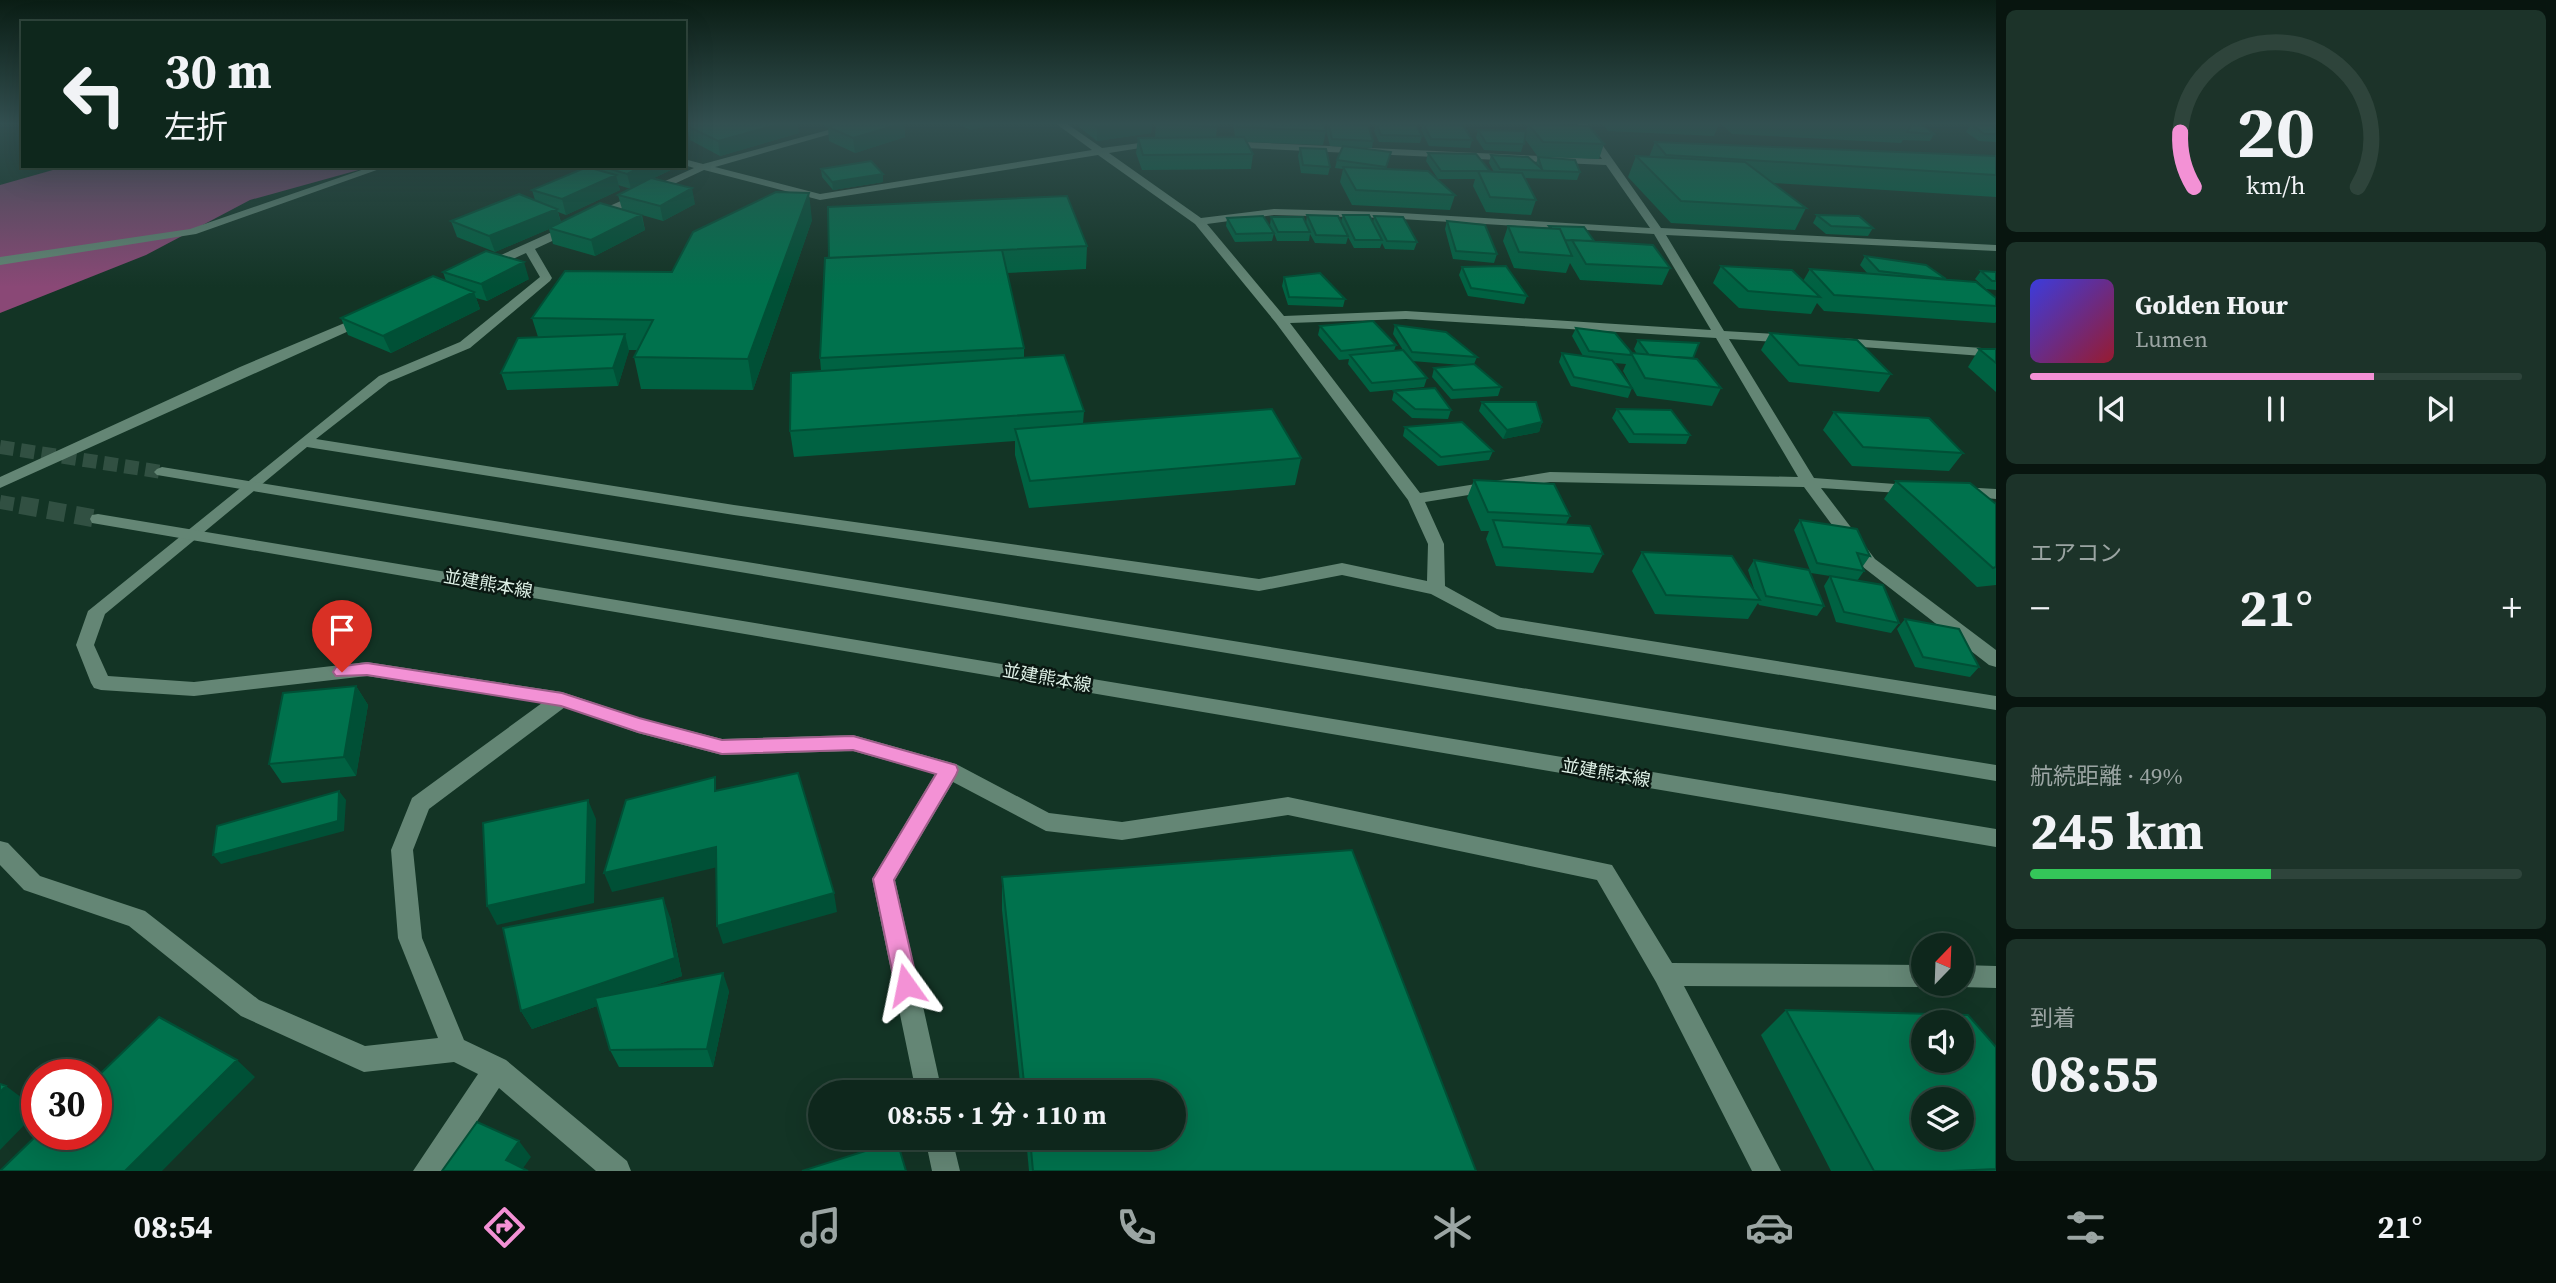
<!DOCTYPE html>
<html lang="ja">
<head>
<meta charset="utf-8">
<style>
	:root { --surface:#0e271c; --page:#1c3329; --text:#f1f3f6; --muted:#9ba5a3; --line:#2e443b; --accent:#f391d5 }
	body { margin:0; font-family:"Source Serif 4","Noto Sans JP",serif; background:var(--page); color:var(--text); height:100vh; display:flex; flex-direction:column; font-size:26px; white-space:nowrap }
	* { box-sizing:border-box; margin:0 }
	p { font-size:23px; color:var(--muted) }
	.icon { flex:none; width:38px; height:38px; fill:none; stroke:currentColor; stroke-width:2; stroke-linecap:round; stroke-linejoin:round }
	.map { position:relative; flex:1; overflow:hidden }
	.drawer { display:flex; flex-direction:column; gap:10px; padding:10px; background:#08150f; width:560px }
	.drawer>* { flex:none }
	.top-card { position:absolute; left:21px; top:21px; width:665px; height:147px; border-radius:0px; box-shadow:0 7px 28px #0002,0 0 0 2px var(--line); background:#0e271c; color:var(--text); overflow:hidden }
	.needle { width:46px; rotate:23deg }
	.controls { position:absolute; left:1911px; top:933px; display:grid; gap:14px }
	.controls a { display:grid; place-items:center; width:63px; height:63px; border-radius:50%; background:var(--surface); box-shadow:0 7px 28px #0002,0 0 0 2px var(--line); font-size:35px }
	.speed { position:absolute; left:21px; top:1059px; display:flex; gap:14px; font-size:35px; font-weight:700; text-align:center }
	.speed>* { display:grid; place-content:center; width:91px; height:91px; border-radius:50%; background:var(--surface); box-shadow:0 7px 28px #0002,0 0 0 2px var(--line); line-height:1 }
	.speed .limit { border:10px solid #d22; background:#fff; color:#111 }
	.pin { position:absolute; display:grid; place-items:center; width:60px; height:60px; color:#fff; margin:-72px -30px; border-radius:50% 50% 50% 0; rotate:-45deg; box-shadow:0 0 7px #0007 }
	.pin .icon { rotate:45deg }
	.me { position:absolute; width:77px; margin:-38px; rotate:348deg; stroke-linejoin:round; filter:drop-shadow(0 0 5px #0008) }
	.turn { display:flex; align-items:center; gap:24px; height:147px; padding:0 28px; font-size:32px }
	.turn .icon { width:91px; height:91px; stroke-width:2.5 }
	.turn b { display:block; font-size:49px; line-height:60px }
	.big { font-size:52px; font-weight:700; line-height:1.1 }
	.drawer .card { flex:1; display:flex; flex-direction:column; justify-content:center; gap:10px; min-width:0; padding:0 24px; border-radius:10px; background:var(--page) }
	.drawer .dial { align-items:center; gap:0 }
	.dial svg { height:182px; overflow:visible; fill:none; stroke:var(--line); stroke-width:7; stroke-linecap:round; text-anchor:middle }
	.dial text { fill:var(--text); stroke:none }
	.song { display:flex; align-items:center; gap:21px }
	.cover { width:84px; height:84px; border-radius:10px; background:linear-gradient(135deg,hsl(240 70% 55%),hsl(350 70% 35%)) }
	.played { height:7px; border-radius:4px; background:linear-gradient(90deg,var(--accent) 70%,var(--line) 70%) }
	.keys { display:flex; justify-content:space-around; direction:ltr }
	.heat { display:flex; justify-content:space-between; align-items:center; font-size:38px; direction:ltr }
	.charge { height:10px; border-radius:5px; background:linear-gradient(90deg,#34c759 49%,var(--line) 0) }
	.trip { position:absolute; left:808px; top:1080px; width:378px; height:70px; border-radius:35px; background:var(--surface); box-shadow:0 7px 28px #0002,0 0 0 2px var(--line); font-weight:700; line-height:70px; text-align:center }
	.menu { display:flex; height:112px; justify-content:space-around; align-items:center; background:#06100b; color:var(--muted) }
	.menu .icon { width:49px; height:49px }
	.menu .on { color:var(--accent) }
	.menu b { font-size:32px; color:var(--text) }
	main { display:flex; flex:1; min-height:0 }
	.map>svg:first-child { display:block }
</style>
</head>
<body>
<main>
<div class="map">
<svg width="1996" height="1171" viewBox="0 0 1996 1171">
	<rect width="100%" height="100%" fill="#133425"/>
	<path fill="#8a4876" d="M67,166H373L250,200L146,255L0,313V185Z"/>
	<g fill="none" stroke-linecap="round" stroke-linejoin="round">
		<path stroke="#315042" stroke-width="14" stroke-dasharray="14 7" stroke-linecap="butt" d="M0,447L162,472
			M0,502L30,507"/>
		<path stroke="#315042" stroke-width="18" stroke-dasharray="18 10" stroke-linecap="butt" d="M20,505L98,519"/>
		<path fill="#648675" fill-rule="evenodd" d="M854,123H869L715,167L820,194L1092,150L1055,123H1066L1102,148L1162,140V144L1159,145L1109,153L1201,218L1274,209L1384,212L1650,228L1606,165L1225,147L1220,144L1225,141L1602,159L1577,123H1587L1661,228L1996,245V251L1666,235L1724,331L1791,335L1798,339L1791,343L1729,339L1814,478L1922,486L1924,489L1916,494L1821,488L1875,559L1996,650V667L1989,665L1863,567L1804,487L1550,482L1425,502L1444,544L1445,586L1501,617L1996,696V710L1497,629L1431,594L1342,575L1259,591L734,515L307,447L105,614L94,645L108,676L194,682L367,662L562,692L640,718L722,739L853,735L956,764L1049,813L1122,822L1288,797L1612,865L1672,963L1923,965V984H1932L1923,987L1684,986L1781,1171H1752L1656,982L1597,880L1288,815L1122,840L1046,831L953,782L895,880L942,1092H916L872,879L935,774L853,751L722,755L638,733L565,707L429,809L413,850L422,938L464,1040L506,1060L627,1161L631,1171H596L499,1088L444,1171H413L478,1074L454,1062L364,1072L355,1068L241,1016L129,926L24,890L0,865V841L8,843L40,876L145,911L259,1000L365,1046L438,1038L398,938L391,850L412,798L542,703L367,676L194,696L101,690L94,688L91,683L76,645L88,611L379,376L460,342L540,277L526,253L489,270H481V264L694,168L684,165V159L703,164ZM1098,155L1195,224L1276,323L1408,500L1428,544L1427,581L1342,563L1259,579L734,505L316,439L389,382L470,348L550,281L552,278L535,249L704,170L820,200ZM1274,215L1384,218L1654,234L1711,330L1406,311L1284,316L1207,224ZM1406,319L1716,338L1798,477L1550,472L1420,493L1290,323Z
			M373,166H388L196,234L0,265V257L190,229Z
			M366,314L371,315V321L0,488V477L240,367Z
			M1840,338L1996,349V357L1835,345L1833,342Z
			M1961,487L1996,489V499L1955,495L1953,492L1955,489Z
			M1962,965L1996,966V988L1962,987L1953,984H1962Z
			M925,1138H952L960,1171H932Z"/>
		<path fill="#648675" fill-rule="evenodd" d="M162,467L1996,765V781L157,475L154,472L157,469Z
			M98,514L1996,829V847L92,523L90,519L92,515Z"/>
	</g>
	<path fill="#006242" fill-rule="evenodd" d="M819,123H904L905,137L855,153L829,141L828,127Z
		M957,123H1002L970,130Z
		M1074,123H1152L1151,133L1097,141L1079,127L1080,123L1076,124Z
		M1156,123L1217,127L1216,137H1235L1233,123H1324L1326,131L1323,145L1247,142L1253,154L1251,169L1142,170L1136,153L1138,138H1155Z
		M1328,123L1373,141L1372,148L1353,147L1391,152L1386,169L1455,195L1450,210L1352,205L1340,182L1343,169L1335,168L1337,160L1343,147L1330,146L1326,130Z
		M1376,123L1422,136L1420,143L1379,142L1374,131Z
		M1423,123L1472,140L1470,148L1429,146L1421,130Z
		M1602,123H1719L1714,136L1608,131Z
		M1721,123H1920L1934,134L1930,141L1903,140L1901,143L1732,134Z
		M1528,124L1604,144L1599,159L1543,157L1580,172L1577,180L1525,178L1536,200L1531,215L1486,212L1473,186L1475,179H1438L1426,161L1428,153L1490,171L1494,172L1489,163L1491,155L1536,164L1538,157L1525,139L1521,152L1484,150L1476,138L1478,130L1526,131Z
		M1971,124L1996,128V142L1979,141L1966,132Z
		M687,126L799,133L720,156L690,140Z
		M1655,142L1996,156V197L1773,183L1806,208L1795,230L1671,223L1628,177L1636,156L1649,157Z
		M1300,148L1330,167L1328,175L1301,173L1298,156Z
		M595,166H675V168L652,179L695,204L663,221L642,215L645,230L595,256L553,244L549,229L495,252L457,237L451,221L535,200L532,190L596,169ZM618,185L631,189L618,195L622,209L561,222L558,212L566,215L620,190Z
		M821,169L883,182L833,190L822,177Z
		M1307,215L1341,222L1343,215L1373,223L1374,216L1417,242L1414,250L1385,249L1382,243L1380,248H1354L1348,237L1346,244L1315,243L1310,234L1309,241H1277L1274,233L1272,241L1235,242L1226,226L1227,218L1273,232L1270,225L1271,217L1306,223Z
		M1817,215L1873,228L1868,236L1826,234L1813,223Z
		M812,220L753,390L641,389L634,357L637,350H629L618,386L507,390L501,373L538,337L532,318L672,272Z
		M1447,221L1497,254L1494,263L1453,259L1445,229Z
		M1508,226L1548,229L1549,226L1670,268L1662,285L1580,280L1570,263L1566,273L1514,268L1503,241Z
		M1087,246L1086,269L1007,273L1024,348V357L1084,411L1083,424L1301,458L1295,485L1029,508L1015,455V441L794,457L790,431L821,371L820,358L825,258Z
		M1865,256L1946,279L1996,306V322L1995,323L1824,311L1817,303L1811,314L1739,308L1713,283L1721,266L1803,281L1810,269L1868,274L1860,265Z
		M1462,267L1527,296L1524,304L1468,296L1459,275Z
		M1981,271L1996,272V290L1986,289L1975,279Z
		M443,272L529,279L487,301L476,298L480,309L391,353L348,335L341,318L446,281Z
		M1284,277L1345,299L1343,307L1288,305L1282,286Z
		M1395,325L1477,357L1474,364L1501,387L1498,396L1451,399L1432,377L1434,368L1461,365L1412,361L1427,378L1424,387L1370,392L1348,364L1349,359L1339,360L1318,335L1320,326L1396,345L1394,351L1403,350L1393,334Z
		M1576,328L1632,353L1637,354L1634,349L1638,340L1693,358L1721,388L1712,406L1637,396L1623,371L1626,364L1614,363L1632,388L1628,398L1571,386L1559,362L1562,353L1583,356L1572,336Z
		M1770,333L1891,374L1879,392L1789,382L1761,350Z
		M1979,349H1996V392L1968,367Z
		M1394,391L1451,410L1448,419L1412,418L1392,400Z
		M1482,402L1542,422L1539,432L1503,439L1479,411Z
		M1617,409L1690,435L1686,444L1629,443L1612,418Z
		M1834,412L1963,453L1949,471L1852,466L1823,430Z
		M1405,427L1493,451L1489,460L1438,466L1403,436Z
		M1474,480L1570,516L1566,524L1603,554L1593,573L1496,566L1486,539L1489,531H1481L1467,498Z
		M1896,481L1996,504V585L1977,587L1884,499Z
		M1800,520L1870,556L1863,566L1861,565L1864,571L1857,581L1899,623L1891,633L1836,622L1824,586L1830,576L1811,573L1794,530Z
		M1642,552L1755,592L1748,570L1754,560L1824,606L1817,616L1759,605L1758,603L1748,619L1655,614L1632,571Z
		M1905,619L1979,667L1970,677L1915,667L1897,629Z
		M356,686L368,705L356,776L282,783L269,764Z
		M1002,877L1476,1171H1029L1026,1138H1174V1092H1021L1002,910Z
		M670,917L682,976L647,988L729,991L713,1067H619L610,1050L597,1006L532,1029L521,1011Z
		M1786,1010L1996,1047V1171H1831L1761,1035Z"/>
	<path fill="#005036" d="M783,123H798L799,133L720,156L718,141Z
		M904,123L905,137L855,153L853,138Z
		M970,123H1002L970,130Z
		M1126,123H1152L1151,133L1097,141V127Z
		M643,166H675V168L631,189L627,174Z
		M883,174V182L833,190L832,182Z
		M616,175L620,190L566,215L562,199Z
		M692,188L695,204L663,221L660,206Z
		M809,193L812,220L753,390L748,359Z
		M557,209L561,224L549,228V229L495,252L489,236Z
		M641,215L645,230L595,256L591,240Z
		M524,262L529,279L487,301L481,284Z
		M474,292L480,309L391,353L383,336Z
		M625,334L629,351L618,386L613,368Z
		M1542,422L1539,432L1503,439L1507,430Z
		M356,686L368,705L356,776L344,757Z
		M339,791L346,800L344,831L221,864L213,855Z
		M588,800L596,819L594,903L497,925L487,906Z
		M716,847L722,866L612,892L604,873Z
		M834,893L837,912L723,944L717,926Z
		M663,898L670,917L682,976L532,1029L521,1011Z
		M723,973L729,991L713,1067L707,1049Z
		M237,1060L255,1077L162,1171H125Z
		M6,1086L37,1109V1112L0,1150V1092Z
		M519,1141L531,1157L521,1171L506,1160Z"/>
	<path fill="#00724d" stroke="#005036" stroke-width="2" fill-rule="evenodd" d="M697,123H783L718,141L687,126Z
		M840,123H904L853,138L828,127Z
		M1092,123H1126L1097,127Z
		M1156,123H1217V127L1156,124Z
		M1237,123H1324L1326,131L1237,127Z
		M1328,123L1368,125L1373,141L1332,139Z
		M1376,123L1416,125L1422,136L1381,135Z
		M1423,123L1463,125L1472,140L1431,139Z
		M1912,123H1920L1934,134L1907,132Z
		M1528,124L1589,126L1604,144L1543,142Z
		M1971,124L1992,125L1996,128V134H1984Z
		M1478,130L1526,131L1524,144L1486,143Z
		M1244,137L1253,154L1143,155L1138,138Z
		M1655,142L1996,156V175L1666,155Z
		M1343,146L1391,152L1386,167L1337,160Z
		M1300,148L1326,149L1330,167L1303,165Z
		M1428,153L1476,154L1490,171H1441Z
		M1491,155L1528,157L1542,169L1538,157L1575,160L1580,172L1500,169Z
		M1636,156L1745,162L1806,208L1681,201Z
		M871,161L883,174L832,182L821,169Z
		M600,166H643L627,174Z
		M587,167L616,175L562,199L532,190Z
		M1343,167L1428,171L1455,195L1356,190Z
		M1478,171L1522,173L1536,200L1490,197Z
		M651,178L692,188L660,206L618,195Z
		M776,192L809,193L748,359L634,357L653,320L532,318L565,271L672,272L693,232Z
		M519,194L557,209L489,236L451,221Z
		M1067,196L1087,246L829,258L828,207Z
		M600,203L641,215L591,240L549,228Z
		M1307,215L1338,216L1348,236L1316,235Z
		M1343,215H1369L1382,240H1355Z
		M1817,215L1859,216L1873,228L1831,226Z
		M1263,216L1274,233L1236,234L1227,218Z
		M1374,216L1403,217L1417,242L1387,241Z
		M1271,217H1303L1310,232H1278Z
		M1447,221L1485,225L1497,254L1456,251Z
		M1508,226L1560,229L1572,256L1519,252Z
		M1549,226L1584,227L1594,241L1565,240L1560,229H1552Z
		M1572,240L1653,245L1670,268L1586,264Z
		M1002,250L1024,348L820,358L825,258Z
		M486,251L524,262L481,284L443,272Z
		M1865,256L1926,265L1946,279L1879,271Z
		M1506,266L1527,296L1471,288L1462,267Z
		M1721,266L1792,270L1820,297L1748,291Z
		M1810,269L1976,282L1996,298V306L1834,295Z
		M1981,271L1996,272V281H1992Z
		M1320,273L1345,299L1289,297L1284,277Z
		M433,276L474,292L383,336L341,318Z
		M1373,321L1396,345L1341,351L1320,326Z
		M1395,325L1446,332L1477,357L1412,352Z
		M1576,328L1615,333L1632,353H1631L1630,355L1589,351Z
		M1770,333L1857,340L1891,374L1799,365Z
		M625,334L613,368L501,373L518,338Z
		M1638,340L1699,343L1693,358L1649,355Z
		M1979,349H1996V363Z
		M1403,350L1427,378L1372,383L1350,355Z
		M1562,353L1612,360L1632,388L1574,377Z
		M1631,353L1697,359L1721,388L1645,378Z
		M1064,355L1084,411L790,431L791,373Z
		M1474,364L1501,387L1453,390L1434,368Z
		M1435,388L1451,410L1415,409L1394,391Z
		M1482,402H1536L1542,422L1507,430Z
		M1272,409L1301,458L1030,481L1015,429Z
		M1617,409L1671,410L1690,435L1634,434Z
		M1834,412L1929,418L1963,453L1863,447Z
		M1462,422L1493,451L1441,457L1405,427Z
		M1474,480L1554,484L1570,516L1488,512Z
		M1896,481L1970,483L1996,504V567L1993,568Z
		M1493,520L1590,526L1603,554L1503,547Z
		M1800,520L1857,529L1870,556L1857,553L1864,571L1817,563Z
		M1642,552L1732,556L1760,600L1666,595Z
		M1754,560L1809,570L1824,606L1766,596Z
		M1830,576L1883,585L1899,623L1844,612Z
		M1905,619L1959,629L1979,667L1923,657Z
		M356,686L344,757L269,764L283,693Z
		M798,773L834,893L717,926L716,847L604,873L626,800L715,777V791Z
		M339,791L338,821L213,855L217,826Z
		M588,800L586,884L487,906L483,823Z
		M1352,850L1476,1171H1033L1030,1138H1174V1092H1025L1002,877Z
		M663,898L675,958L521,1011L503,928Z
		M723,973L707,1049L610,1050L595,998Z
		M1786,1010L1968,1015L1996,1047V1169L1952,1171H1874ZM1923,1022H1962V1060H1923ZM1923,1099H1962V1138H1923Z
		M159,1017L237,1060L125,1171H0L38,1134H96V1078Z
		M0,1084L6,1086L0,1092Z
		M477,1122L519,1141L506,1160L528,1171H442Z
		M897,1141L906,1171H802Z"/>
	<linearGradient id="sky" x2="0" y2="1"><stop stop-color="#0a1d14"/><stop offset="0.43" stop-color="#335051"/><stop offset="1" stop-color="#335051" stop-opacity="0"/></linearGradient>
	<rect width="1996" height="287" fill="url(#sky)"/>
	<path fill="#f391d5" stroke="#9e5e8a" stroke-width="2" d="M367,663L562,693L639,718L722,740L853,736L956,765L958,770L956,775L894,880L918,985L914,993L906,996L898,993L895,985L873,879L936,774L853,750L722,754L638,732L561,706L367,675L336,676L333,672L336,667Z"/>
	<g text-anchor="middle" stroke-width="5" stroke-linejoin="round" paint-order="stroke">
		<g font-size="18" fill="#ddefe5" stroke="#0a1812">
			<text transform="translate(488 584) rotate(10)" y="6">並建熊本線</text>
			<text transform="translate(1047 678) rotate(10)" y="6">並建熊本線</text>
			<text transform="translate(1606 773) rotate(10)" y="6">並建熊本線</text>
		</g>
	</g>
</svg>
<div class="controls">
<a><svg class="needle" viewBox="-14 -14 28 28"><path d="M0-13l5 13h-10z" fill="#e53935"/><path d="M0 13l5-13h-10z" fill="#9ba5a3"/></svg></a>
<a><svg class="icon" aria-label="sound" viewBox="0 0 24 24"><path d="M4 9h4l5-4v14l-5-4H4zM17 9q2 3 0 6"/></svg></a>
<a><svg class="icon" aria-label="layers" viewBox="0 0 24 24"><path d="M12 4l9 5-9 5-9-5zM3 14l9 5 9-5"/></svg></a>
</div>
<div class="speed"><div class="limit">30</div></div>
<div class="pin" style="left:342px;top:672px;background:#d93025"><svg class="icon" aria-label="arrive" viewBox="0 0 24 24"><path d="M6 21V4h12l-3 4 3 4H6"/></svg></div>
<svg class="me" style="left:906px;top:985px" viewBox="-20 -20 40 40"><path d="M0-17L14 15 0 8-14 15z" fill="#f391d5" stroke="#fff" stroke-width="4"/></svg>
<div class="trip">08:55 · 1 分 · 110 m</div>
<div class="top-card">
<div class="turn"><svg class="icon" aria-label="left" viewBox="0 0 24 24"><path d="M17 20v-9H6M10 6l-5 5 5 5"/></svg><div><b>30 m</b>左折</div></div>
</div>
</div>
<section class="drawer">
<div class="card dial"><svg viewBox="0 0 100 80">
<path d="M14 69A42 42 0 1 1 86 69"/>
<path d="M14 69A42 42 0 0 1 8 45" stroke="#f391d5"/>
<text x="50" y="56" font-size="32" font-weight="700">20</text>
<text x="50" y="72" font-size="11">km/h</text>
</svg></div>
<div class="card">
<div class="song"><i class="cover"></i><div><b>Golden Hour</b><p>Lumen</p></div></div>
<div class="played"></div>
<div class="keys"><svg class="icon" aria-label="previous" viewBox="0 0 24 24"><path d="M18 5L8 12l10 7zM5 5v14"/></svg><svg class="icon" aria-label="pause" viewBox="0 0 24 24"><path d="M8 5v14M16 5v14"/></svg><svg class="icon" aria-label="next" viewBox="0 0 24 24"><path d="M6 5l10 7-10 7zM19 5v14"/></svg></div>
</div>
<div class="card"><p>エアコン</p>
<div class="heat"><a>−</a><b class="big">21°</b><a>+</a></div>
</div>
<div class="card"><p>航続距離 · 49%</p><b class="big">245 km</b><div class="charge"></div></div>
<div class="card"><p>到着</p><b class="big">08:55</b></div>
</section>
</main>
<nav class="menu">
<b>08:54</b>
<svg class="icon on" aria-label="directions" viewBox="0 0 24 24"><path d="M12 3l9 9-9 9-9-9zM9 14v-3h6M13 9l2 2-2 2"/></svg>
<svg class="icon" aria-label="music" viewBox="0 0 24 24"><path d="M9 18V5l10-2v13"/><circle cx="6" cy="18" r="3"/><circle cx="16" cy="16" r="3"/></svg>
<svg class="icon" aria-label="phone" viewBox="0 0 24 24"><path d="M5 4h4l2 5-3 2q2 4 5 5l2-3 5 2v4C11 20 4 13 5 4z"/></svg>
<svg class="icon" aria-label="climate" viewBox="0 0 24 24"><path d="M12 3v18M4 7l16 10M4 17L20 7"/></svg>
<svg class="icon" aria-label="car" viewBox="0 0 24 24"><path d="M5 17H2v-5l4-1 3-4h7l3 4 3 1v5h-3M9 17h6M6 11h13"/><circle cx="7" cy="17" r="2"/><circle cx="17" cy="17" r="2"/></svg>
<svg class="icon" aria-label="filters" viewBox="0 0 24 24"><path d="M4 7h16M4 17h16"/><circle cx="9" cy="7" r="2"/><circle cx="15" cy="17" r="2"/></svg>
<b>21°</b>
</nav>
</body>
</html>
